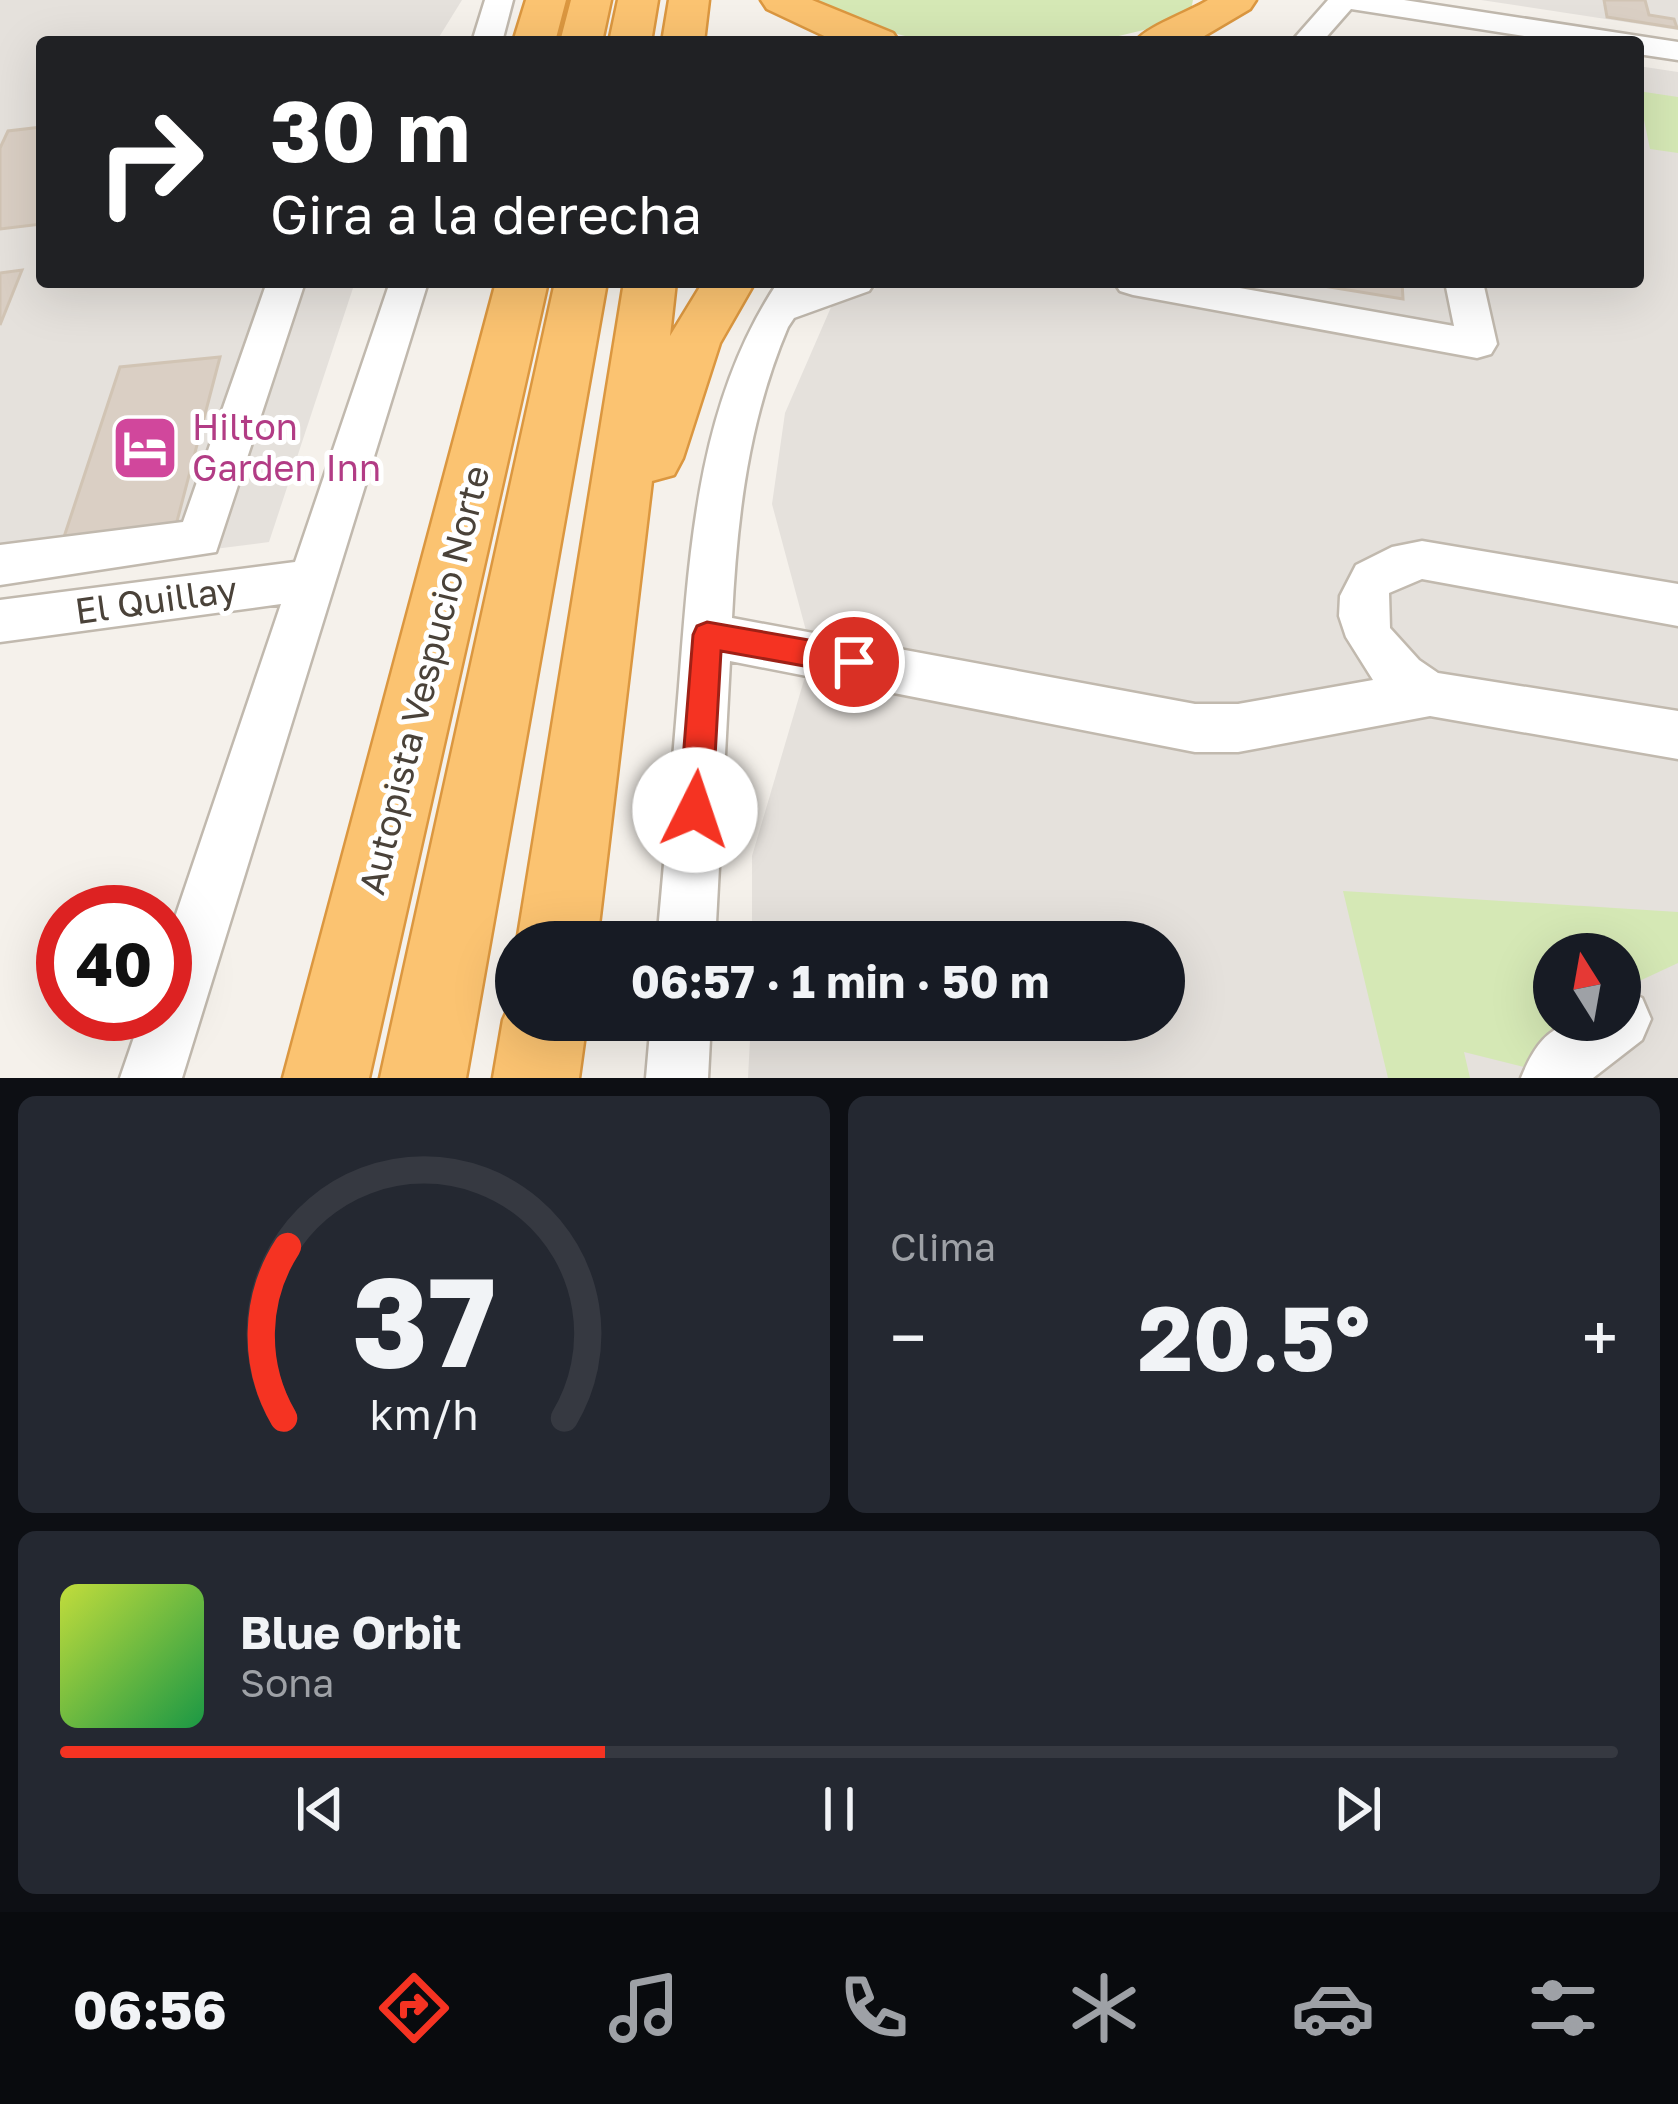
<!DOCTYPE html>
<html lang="es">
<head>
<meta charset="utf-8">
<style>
	:root { --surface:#171b24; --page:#242831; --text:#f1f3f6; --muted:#9ea1a6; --line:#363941; --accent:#f53322 }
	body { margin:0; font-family:"Golos Text",sans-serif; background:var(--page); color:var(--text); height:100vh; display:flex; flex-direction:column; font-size:45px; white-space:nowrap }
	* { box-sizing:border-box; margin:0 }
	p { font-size:39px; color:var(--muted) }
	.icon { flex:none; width:66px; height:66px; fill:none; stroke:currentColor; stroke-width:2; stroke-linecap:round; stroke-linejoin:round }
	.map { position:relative; height:1078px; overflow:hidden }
	.details { display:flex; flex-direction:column; gap:18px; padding:18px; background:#0d0f14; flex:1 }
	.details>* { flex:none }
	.top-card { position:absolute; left:36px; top:36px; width:1608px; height:252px; border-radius:12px; box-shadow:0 12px 48px #0002; background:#202124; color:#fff; overflow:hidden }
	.needle { width:78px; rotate:349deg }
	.fabs { position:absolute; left:1533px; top:933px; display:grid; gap:24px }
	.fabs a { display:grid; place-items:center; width:108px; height:108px; border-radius:50%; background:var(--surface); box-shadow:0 12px 48px #0002; font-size:60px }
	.speed { position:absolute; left:36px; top:885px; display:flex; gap:24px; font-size:60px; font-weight:700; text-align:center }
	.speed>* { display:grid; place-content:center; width:156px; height:156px; border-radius:50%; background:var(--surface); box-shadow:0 12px 48px #0002; line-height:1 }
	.speed .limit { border:18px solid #d22; background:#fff; color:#111 }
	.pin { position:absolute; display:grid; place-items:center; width:102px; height:102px; color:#fff; margin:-51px; border:6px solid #fff; border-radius:50%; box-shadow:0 3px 12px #0007 }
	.me { position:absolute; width:132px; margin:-66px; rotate:4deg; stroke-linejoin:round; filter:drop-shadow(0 0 9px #0008) }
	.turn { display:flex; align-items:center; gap:42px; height:252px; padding:0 36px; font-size:54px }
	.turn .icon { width:156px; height:156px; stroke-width:2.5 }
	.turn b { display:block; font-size:84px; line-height:102px }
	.big { font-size:90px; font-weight:700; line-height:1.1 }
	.details .widget { flex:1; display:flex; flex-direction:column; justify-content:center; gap:18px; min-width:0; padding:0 42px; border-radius:18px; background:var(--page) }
	.details .dial { align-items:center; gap:0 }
	.dial svg { height:312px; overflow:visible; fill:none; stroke:var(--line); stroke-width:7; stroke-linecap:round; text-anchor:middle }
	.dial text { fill:var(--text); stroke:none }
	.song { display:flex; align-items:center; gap:36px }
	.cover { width:144px; height:144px; border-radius:18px; background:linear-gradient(135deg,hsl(70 70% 55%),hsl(140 70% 35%)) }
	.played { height:12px; border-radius:6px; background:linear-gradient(90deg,var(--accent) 35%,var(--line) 35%) }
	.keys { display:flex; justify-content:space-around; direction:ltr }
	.heat { display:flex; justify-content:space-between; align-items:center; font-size:66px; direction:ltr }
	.details .tiles { flex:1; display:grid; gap:18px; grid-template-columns:1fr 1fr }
	.widget:last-child { grid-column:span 2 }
	.trip { position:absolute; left:495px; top:921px; width:690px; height:120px; border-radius:60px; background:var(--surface); box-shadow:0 12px 48px #0002; font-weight:700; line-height:120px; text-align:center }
	.menu { display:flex; height:192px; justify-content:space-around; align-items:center; background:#090b0e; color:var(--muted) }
	.menu .icon { width:84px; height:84px }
	.menu .selected { color:var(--accent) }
	.menu b { font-size:54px; color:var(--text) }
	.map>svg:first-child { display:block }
</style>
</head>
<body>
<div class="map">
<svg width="1678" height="1078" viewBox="0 0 1678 1078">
	<rect width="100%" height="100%" fill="#f5f1eb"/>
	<path fill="#e5e1dc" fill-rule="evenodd" d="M0,0H462L436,42H42V282H355L269,542L0,576Z
		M1481,0H1678V30Z
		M1638,66L1678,72V1078H748L751,1020H1164V942H752V856L812,653L772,504L785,413L835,298L901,282H1638ZM1554,954H1620V1020H1554Z"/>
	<path fill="#d5e8b5" d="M811,0H1193L1191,10L1156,27L1094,42H929L873,28Z
		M1638,91L1678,97V153L1650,149Z
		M1343,891L1678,912V963L1620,990V954H1554V1020H1560L1524,1067L1464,1052L1470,1078H1388Z"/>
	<path fill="#dacfc4" stroke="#d1c4b4" stroke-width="3" d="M1604,0H1645L1649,15L1674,19L1677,28L1607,17Z
		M42,127V224L0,229V148L8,131Z
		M22,270L0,325V273Z
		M1299,282H1402L1403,299Z
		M220,357L175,529L62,543L120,367Z"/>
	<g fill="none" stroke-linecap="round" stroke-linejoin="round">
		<g stroke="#c1b9ae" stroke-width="5">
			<path id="minor" d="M485,0H513L502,42H472Z
				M1328,0H1404L1678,42V60L1638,54V42H1563L1351,9L1322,42H1291Z
				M267,282H305L216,552L0,585V545L183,522Z
				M390,282H428L182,1078H120L142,1014H165V947L281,604L0,642V600L295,562Z
				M778,282H875L869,291L794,318L788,327C748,421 737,517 732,618L1195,704H1238L1373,680L1346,637L1339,616L1340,596L1356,565L1392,547L1422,541L1678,584V626L1422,579L1389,593L1390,628L1419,660L1438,673L1678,711V759L1430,716L1238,752H1195L730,661L715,942H657C665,857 672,771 679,686C690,545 698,402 778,282Z
				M1114,282H1206L1454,326L1445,282H1483L1497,344L1491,354L1477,358L1133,295L1120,291Z
				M1621,989L1642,998L1651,1019L1642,1040L1593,1078H1521C1544,1022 1565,1020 1620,1020Z
				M651,1020H711L708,1078H646Z"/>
		</g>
		<g stroke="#db9740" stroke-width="5">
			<path id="highway" d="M526,0H566L555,42H513Z
				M571,0H611L602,42H560Z
				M618,0H658L651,42H609Z
				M669,0H709L704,42H662Z
				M761,0H812L893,33L899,42H837L767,9Z
				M1208,0H1256L1250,9L1194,42H1135C1145,27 1189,12 1208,0Z
				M496,282H548L369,1078H283Z
				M555,282H607L466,1078H380Z
				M624,282H676L670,336L703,282H755L720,343L683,458L674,475L652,481L597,942H517Z
				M516,991V1020H587L579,1078H493L503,1020Z"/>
		</g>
		<use href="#minor" fill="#fff" fill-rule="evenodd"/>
		<use href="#highway" fill="#fbc371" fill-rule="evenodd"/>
	</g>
	<path fill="#f53322" stroke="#9f2116" stroke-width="3" d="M707,622L854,648L864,652L869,662L864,671L854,675L721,651L712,810L707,822L695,826L684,822L679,810L693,635L697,626Z"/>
	<defs>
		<g id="hotel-square" transform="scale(3.45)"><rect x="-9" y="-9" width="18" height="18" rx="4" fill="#d1479c" stroke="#fff"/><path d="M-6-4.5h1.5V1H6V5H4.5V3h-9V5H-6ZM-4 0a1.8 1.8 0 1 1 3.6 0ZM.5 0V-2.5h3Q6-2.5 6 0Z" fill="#fff"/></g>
	</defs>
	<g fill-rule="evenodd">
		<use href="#hotel-square" x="145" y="448"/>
	</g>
	<g text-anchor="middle" stroke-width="10" stroke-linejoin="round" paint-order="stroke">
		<g font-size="36" fill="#b23c85" stroke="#fff" text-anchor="start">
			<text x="192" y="440">Hilton<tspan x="192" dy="41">Garden Inn</tspan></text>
		</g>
		<g font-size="36" fill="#4a4239" stroke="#fff">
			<text transform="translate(156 600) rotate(-8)" y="13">El Quillay</text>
			<text transform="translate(424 680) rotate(-76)" y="13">Autopista Vespucio Norte</text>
		</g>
	</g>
</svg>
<div class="fabs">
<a><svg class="needle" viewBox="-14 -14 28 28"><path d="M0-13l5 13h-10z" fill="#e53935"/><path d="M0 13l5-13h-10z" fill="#9ea1a6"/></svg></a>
</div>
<div class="speed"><div class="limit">40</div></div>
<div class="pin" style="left:854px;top:662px;background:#d93025"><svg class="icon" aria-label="arrive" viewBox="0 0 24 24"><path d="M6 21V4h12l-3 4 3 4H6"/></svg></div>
<svg class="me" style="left:695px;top:810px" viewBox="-20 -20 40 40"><circle r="19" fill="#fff"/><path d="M0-13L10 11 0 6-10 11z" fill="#f53322"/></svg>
<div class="trip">06:57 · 1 min · 50 m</div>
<div class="top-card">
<div class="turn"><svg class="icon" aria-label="right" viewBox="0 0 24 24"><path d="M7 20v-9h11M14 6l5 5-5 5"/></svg><div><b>30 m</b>Gira a la derecha</div></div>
</div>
</div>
<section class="details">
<div class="tiles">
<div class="widget dial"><svg viewBox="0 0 100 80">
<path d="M14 69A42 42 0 1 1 86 69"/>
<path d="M14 69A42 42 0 0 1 15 25" stroke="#f53322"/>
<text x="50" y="56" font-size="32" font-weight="700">37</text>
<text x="50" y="72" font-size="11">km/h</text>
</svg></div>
<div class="widget"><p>Clima</p>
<div class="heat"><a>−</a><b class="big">20.5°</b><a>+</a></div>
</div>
<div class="widget">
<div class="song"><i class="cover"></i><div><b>Blue Orbit</b><p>Sona</p></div></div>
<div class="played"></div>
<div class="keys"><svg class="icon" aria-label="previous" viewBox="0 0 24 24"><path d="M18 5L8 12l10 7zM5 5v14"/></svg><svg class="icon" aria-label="pause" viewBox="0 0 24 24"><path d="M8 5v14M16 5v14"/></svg><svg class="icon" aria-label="next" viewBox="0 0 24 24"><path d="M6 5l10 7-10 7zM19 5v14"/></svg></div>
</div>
</div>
</section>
<nav class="menu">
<b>06:56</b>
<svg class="icon selected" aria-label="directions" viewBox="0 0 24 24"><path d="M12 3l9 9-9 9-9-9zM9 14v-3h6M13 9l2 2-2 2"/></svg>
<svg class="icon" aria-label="music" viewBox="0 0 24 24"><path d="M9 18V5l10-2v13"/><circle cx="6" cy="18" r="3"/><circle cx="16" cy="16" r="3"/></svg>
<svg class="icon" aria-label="phone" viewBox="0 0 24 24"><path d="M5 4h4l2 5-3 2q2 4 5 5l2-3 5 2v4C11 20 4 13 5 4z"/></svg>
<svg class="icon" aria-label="climate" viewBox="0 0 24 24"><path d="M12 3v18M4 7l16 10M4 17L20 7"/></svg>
<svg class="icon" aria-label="car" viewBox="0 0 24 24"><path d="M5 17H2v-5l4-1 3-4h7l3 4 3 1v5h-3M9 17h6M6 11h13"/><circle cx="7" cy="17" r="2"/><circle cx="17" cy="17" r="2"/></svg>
<svg class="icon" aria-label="filters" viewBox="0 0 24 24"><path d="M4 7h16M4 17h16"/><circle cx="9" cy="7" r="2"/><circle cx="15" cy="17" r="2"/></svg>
</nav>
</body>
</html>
